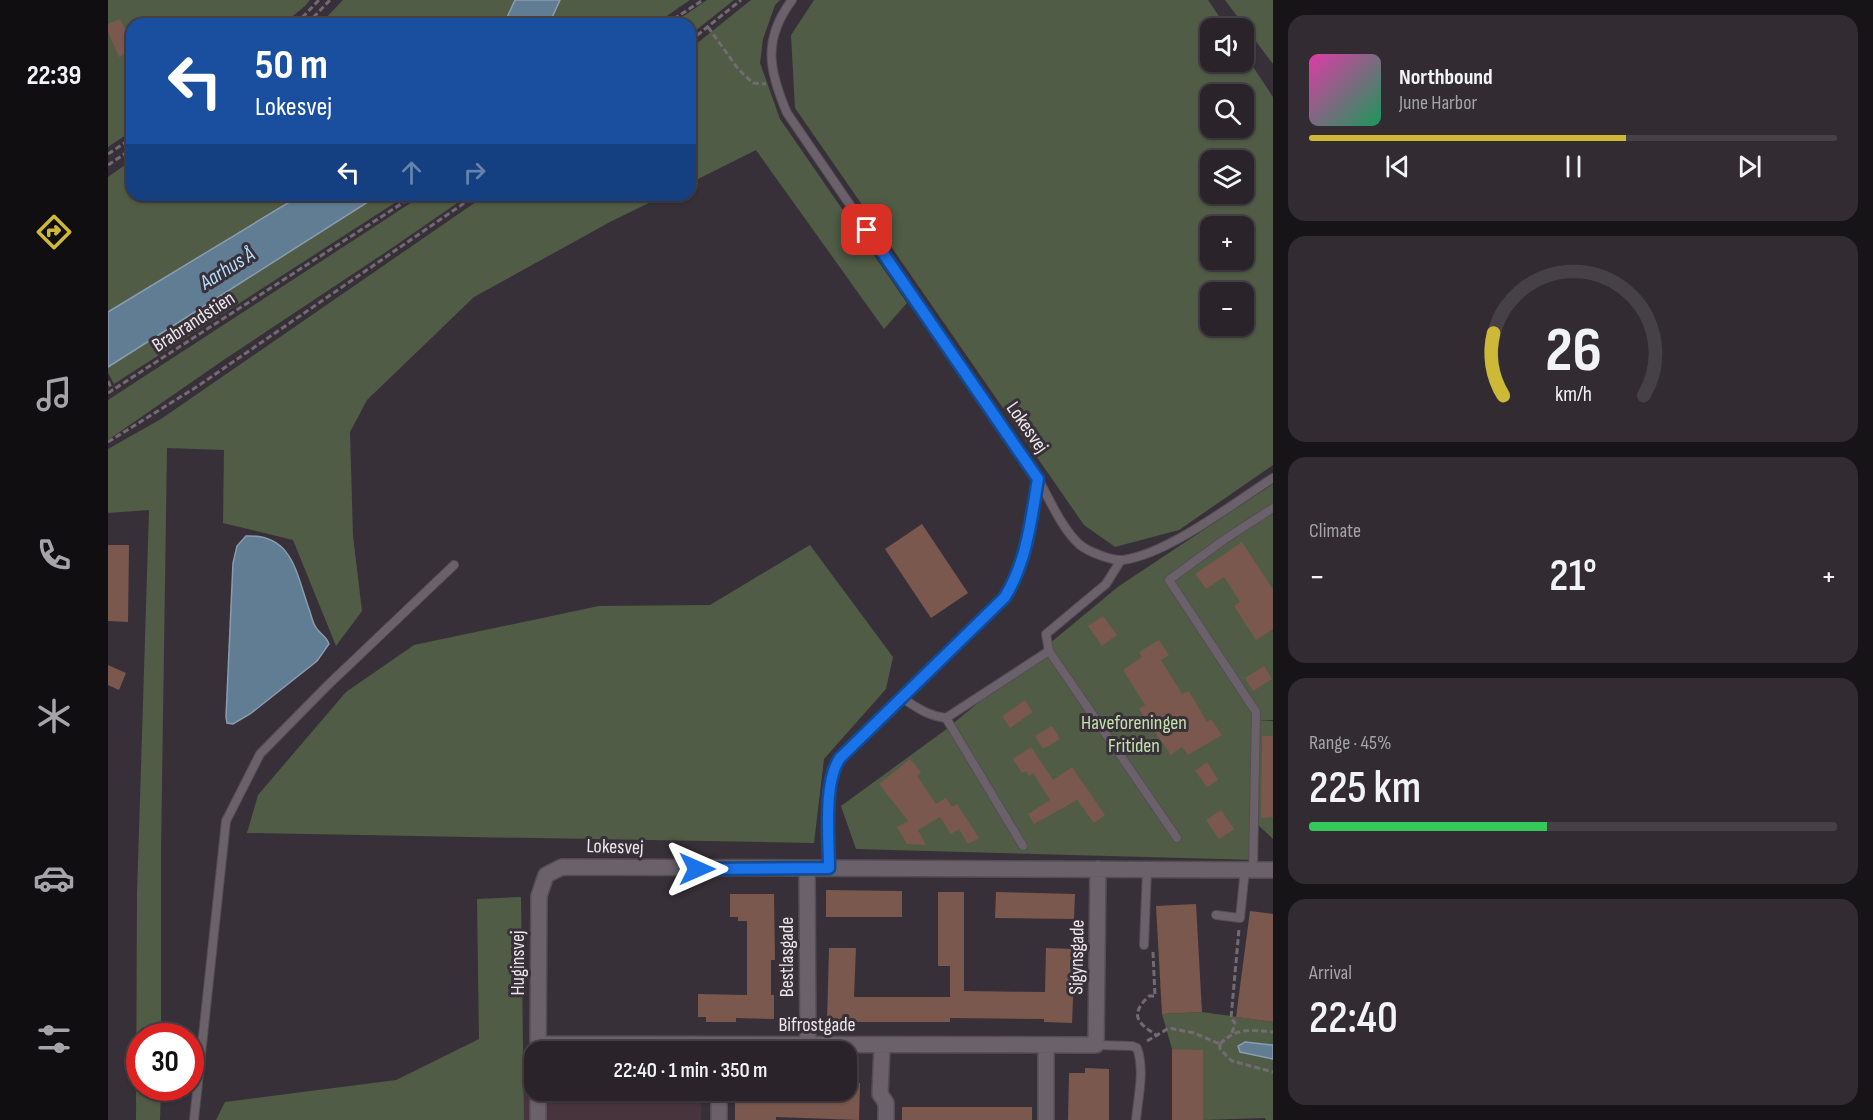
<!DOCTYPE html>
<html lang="en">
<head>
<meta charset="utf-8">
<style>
	:root { --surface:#2a242a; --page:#322c32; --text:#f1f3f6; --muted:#a5a4a8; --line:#464147; --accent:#ceb837 }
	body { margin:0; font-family:"Sofia Sans Condensed",sans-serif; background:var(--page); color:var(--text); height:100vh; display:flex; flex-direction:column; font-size:22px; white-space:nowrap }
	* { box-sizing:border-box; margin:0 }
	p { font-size:20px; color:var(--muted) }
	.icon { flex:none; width:33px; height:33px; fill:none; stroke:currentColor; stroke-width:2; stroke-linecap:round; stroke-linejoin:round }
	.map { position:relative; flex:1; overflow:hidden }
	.details { display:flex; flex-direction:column; gap:15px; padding:15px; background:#171417; width:600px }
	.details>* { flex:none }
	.guide { position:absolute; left:18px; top:18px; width:570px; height:183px; border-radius:18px; box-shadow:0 2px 4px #0004,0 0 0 2px var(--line); background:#1a4fa0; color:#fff; overflow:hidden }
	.fabs { position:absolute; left:1092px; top:18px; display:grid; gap:12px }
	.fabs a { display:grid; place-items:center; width:54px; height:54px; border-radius:12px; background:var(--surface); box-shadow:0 2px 4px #0004,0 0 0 2px var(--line); font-size:30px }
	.speed { position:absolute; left:18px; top:1023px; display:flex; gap:12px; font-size:30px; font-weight:700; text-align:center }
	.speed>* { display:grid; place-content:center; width:78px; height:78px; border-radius:50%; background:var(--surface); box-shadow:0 2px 4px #0004,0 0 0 2px var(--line); line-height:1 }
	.speed .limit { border:9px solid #d22; background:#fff; color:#111 }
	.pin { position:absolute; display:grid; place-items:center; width:51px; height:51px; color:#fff; margin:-26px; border-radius:12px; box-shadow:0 3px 9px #0006 }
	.me { position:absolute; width:66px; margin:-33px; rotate:90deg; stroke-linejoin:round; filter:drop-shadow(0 0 4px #0008) }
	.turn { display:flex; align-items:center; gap:21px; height:126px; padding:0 30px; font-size:27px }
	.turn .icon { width:78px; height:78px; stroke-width:2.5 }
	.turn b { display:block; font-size:42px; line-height:51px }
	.lanes { display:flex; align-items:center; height:57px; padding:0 30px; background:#0003; justify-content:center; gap:30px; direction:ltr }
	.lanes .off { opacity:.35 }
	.big { font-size:45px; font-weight:600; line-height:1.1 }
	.details .widget { flex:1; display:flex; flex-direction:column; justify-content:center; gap:9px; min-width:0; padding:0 21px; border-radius:18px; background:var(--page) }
	.details .dial { align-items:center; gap:0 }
	.dial svg { height:156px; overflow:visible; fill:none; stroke:var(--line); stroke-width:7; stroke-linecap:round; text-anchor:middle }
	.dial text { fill:var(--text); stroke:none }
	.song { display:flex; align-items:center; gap:18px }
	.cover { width:72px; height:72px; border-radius:9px; background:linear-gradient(135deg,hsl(320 70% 55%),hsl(150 70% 35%)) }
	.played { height:6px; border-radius:3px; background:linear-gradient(90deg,var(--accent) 60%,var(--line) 60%) }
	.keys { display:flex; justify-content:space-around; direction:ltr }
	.heat { display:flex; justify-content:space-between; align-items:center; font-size:33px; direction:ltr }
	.charge { height:9px; border-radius:4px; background:linear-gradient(90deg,#34c759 45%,var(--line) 0) }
	.trip { position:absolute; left:416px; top:1041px; width:333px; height:60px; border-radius:18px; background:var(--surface); box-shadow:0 2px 4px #0004,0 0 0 2px var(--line); font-weight:600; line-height:60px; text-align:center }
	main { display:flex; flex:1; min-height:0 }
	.menu { display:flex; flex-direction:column; width:108px; justify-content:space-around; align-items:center; background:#110e11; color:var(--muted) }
	.menu .icon { width:42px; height:42px }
	.menu .active { color:var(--accent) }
	.menu b { font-size:27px; color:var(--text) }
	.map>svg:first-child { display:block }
</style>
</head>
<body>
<main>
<nav class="menu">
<b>22:39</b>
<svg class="icon active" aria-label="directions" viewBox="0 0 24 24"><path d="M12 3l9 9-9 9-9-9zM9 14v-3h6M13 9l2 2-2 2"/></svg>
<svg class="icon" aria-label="music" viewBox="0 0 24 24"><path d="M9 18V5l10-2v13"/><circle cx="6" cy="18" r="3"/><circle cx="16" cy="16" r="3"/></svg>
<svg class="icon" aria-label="phone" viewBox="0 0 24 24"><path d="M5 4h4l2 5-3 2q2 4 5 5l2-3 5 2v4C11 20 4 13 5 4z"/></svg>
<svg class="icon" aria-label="climate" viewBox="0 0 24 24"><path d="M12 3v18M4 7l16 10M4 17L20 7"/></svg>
<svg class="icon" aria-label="car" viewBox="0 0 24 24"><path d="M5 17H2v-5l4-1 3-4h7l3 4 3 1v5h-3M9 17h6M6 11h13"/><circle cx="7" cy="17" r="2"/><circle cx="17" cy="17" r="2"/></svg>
<svg class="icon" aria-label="filters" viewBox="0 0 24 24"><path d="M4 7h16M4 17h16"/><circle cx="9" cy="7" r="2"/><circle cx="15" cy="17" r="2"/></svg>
</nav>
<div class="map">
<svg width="1165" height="1120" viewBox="0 0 1165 1120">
	<rect width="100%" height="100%" fill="#383038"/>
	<path fill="#48343c" d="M415,1060H426V1090L594,1091L593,1120H415Z"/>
	<path fill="#505c46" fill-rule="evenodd" d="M0,0H202L197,6L175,24H24V131L0,147Z
		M235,0H407L396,24H212Z
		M452,0H582L547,24H441Z
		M599,0H626L582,35V24H564Z
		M643,0H672L667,5L655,39L652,63L672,119L799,303L776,329L648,150L582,183V49Z
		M706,0H1100L1119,28H1102V62H1136V53L1165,97V465L1071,530L1007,547L976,525L687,108L683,35ZM1102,94H1136V128H1102ZM1102,160H1136V194H1102ZM1102,226H1136V260H1102ZM1102,292H1136V326H1102Z
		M1117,0H1165V64Z
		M24,160V195H193L0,312V177Z
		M271,195H299L6,384L0,373V367Z
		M315,195H361L278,252L117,359L0,440V400Z
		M378,195H557L502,222L366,297L259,400L242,432L245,536L254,611L228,646L185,540L115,523L116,450L59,448L53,852V1036H32V1088H53L52,1120H28L29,895L41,510L0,513V449L53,419Z
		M1165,484V720H1149L1165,721V839L1149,824V860L748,849L733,806L836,731L1011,586Z
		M702,545L785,657L778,689L716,759L706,843L139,833L150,795L238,692L306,645L491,606L602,605Z
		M413,897L416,1120H108L117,1102L288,1080L371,1039L369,899Z
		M1094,1012L1165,1022V1120H1158L1157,1118L1095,1120V1051L1064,1049L1054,1014Z"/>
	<path fill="#617d94" stroke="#8b9cae" stroke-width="1.5" d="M407,0H452L441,24H396Z
		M193,195H271L0,367V312Z
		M138,536C185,534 188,573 201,609C203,614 204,621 207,626C211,634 218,635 221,644L209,661L142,714L125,724L119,723L118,717L125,563L129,546Z
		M1137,1042L1165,1045V1059L1132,1052L1130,1046Z"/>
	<path fill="#7a584d" d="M12,19L16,28L20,27L24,36V51L11,57L0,32V24Z
		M814,524L860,593L823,618L777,549Z
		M1134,542L1165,589V629L1148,640L1126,606L1132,602L1116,577L1098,589L1087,574Z
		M0,545H21L20,622L0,621Z
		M995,616L1009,635L994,646L980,626Z
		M1051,640L1061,655L1053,660L1074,694L1081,691L1099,722L1103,719L1114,735L1080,755L1074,747L1063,755L1031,709L1037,705L1015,670L1034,657L1031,652Z
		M0,665L18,673L11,690L0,685Z
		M1156,666L1164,679L1145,691L1137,678Z
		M917,700L925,712L902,728L894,716Z
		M944,726L952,739L935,749L927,736Z
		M1154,736H1165V817L1153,818Z
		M923,747L945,780L964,767L997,815L986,823L969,800L926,824L920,814L942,800L925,773L921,776L918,771L914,773L905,759Z
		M802,759L813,772L809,776L828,804L838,798L844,807L849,804L871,838L860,844L851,829L843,834L832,817L810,830L818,845L799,844L789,827L800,821L771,784Z
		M1099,762L1110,780L1099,787L1087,771Z
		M1113,810L1126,829L1111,839L1098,820Z
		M718,890L794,891V917H718Z
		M830,892H856V991L937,992L938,948L967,949L964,1023L936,1022V1019L842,1018V1022H719L721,948H748L746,997H842V966H830Z
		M888,892L967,894L966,919L887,918Z
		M622,894H666L667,960H663V995H666V1019L628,1018V1022H598V1017H590V994L639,995V921H630V917H622Z
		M1088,904L1094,1012L1054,1014L1048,906Z
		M1142,911L1165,914V1022L1128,1017Z
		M1064,1049L1095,1050V1120H1064Z
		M977,1068L1001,1069V1120H960L961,1073H977Z
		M738,1083H752L751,1120L668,1117V1120H627V1090H738Z
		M794,1107H924V1120H794Z"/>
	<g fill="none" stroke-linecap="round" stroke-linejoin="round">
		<g stroke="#544e54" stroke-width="10">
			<path id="lane" d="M684,0C654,40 661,71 679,113L930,479C942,500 954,529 972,545C981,552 1004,561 1015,560C1060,554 1126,503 1165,478
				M941,651L1069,838
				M794,698C808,707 820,716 838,718L941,651L938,634L998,584L1013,560
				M838,718L915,846
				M721,868C721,838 715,782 732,758L897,597C919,561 923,520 930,479
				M1145,869L1148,712L1061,580L1117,539L1165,508
				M1108,915L1132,918L1137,869
				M1036,945L1039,870
				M988,1045L1024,1046L1029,1048C1037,1070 1030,1097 1028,1120
				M86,1120L118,821L152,754L220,685L346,565"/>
		</g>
		<g stroke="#544e54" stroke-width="18">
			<path id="street" d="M699,869L700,1045
				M430,1044L988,1045L990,869
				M774,1046L772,1094L778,1103V1120
				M430,1052L431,896L438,875L454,867L1165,870
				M430,1120V1090
				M611,1120V1090
				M938,1120V1045"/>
		</g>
		<path stroke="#726b72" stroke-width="3" stroke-dasharray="6 3" stroke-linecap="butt" d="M188,24L211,0
			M199,24L222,0
			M558,24L595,0
			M600,27L631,70L645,83L658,84
			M582,41L633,0
			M0,154L24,138
			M0,165L24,149
			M0,381L4,390
			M0,393L307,195
			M0,442L90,386L368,195
			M1045,952L1047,996H1041C1021,1015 1029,1023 1050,1036
			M1124,1033L1127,1023L1123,1018L1131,929
			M1039,1041L1061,1028L1086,1033L1112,1044
			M1112,1044V1049L1124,1061L1165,1072
			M1112,1044C1128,1027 1144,1030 1165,1032"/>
		<use href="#lane" stroke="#6b616a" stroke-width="8"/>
		<use href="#street" stroke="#6b616a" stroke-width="15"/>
	</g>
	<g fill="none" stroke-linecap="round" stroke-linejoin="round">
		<g stroke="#114b97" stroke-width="15">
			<path id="route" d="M589,869L721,868C721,838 715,782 732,758L897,597C919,561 923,520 930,479L759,230"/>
		</g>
		<use href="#route" stroke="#1a73e8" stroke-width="10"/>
	</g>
	<g text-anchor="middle" stroke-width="6" stroke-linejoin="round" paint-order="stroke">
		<g font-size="20" fill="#ece6eb" stroke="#383038">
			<text transform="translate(85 321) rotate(-33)" y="7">Brabrandstien</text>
			<text transform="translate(920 427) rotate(55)" y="7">Lokesvej</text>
			<text transform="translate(507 846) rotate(2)" y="7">Lokesvej</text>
			<text transform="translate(678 957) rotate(-90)" y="7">Bestlasgade</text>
			<text transform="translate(968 957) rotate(-89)" y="7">Sigynsgade</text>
			<text transform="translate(409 963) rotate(-90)" y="7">Huginsvej</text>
			<text x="709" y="1031">Bifrostgade</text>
		</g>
		<g font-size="20" fill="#c4e2ac" stroke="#383038">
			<text x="1026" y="729">Haveforeningen<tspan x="1026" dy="23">Fritiden</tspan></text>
		</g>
		<g font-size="21" font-style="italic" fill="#b4ddfe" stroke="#383038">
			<text transform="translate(119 268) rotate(-32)" y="7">Aarhus Å</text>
		</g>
	</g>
</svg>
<div class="fabs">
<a><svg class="icon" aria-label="sound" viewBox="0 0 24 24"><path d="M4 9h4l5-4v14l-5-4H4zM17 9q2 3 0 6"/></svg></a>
<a><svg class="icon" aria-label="search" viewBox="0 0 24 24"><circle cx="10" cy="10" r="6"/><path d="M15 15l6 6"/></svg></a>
<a><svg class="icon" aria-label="layers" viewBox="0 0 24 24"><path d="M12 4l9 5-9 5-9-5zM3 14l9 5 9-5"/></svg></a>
<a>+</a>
<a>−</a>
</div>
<div class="speed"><div class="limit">30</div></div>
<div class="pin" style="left:759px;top:230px;background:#d93025"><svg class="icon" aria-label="arrive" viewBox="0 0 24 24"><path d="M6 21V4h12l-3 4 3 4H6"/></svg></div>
<svg class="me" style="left:589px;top:869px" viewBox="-20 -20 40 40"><path d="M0-17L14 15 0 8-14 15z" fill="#1a73e8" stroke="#fff" stroke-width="4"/></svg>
<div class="trip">22:40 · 1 min · 350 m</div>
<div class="guide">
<div class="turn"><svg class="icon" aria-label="left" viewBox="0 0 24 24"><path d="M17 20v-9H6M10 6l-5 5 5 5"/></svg><div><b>50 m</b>Lokesvej</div></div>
<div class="lanes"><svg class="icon" aria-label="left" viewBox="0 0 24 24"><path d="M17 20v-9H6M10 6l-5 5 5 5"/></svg><svg class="icon off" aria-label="ahead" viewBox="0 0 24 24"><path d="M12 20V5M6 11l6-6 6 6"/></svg><svg class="icon off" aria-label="right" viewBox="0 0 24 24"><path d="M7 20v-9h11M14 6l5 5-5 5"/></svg></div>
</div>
</div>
<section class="details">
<div class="widget">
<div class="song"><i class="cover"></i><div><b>Northbound</b><p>June Harbor</p></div></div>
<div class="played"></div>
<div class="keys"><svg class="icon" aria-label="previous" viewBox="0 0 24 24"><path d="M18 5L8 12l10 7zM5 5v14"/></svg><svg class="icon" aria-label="pause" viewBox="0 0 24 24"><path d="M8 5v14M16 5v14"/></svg><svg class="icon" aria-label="next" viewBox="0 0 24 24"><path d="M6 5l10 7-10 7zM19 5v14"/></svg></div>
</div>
<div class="widget dial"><svg viewBox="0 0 100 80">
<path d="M14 69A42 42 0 1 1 86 69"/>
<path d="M14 69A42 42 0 0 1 9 37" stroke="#ceb837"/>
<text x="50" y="56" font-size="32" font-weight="700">26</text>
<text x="50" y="72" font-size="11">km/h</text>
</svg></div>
<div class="widget"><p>Climate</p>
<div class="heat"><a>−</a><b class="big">21°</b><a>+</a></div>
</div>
<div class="widget"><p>Range · 45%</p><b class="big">225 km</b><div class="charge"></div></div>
<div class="widget"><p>Arrival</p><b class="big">22:40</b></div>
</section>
</main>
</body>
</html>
